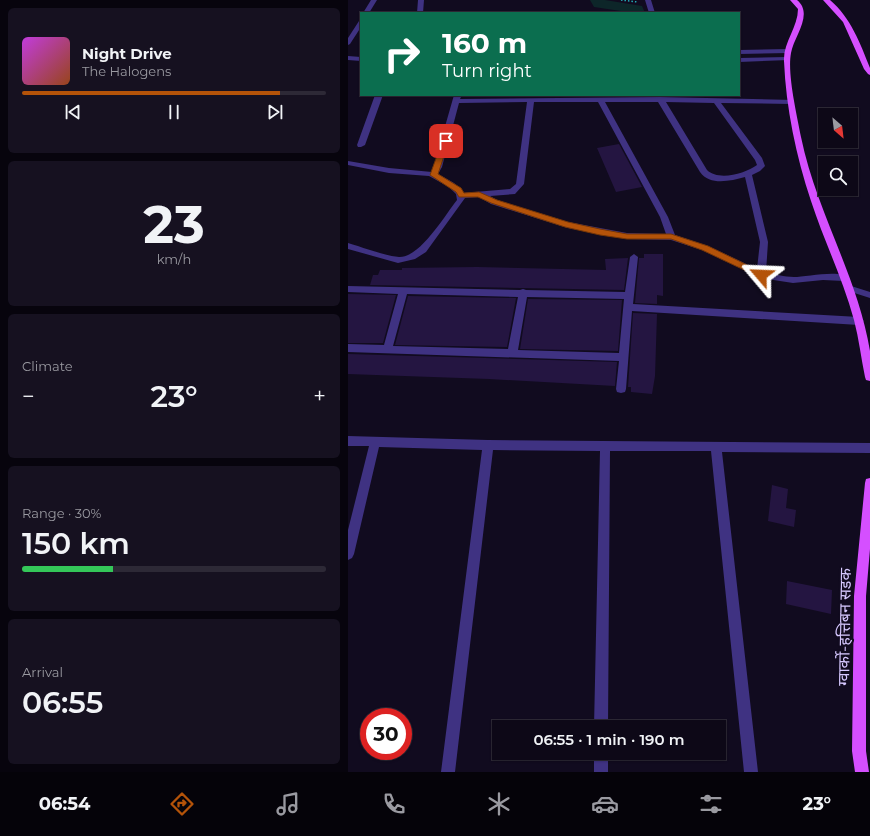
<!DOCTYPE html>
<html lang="en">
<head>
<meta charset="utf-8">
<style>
	:root { --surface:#0d0817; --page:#161120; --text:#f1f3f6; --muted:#9a9aa1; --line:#2d2936; --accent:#b45309 }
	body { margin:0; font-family:Montserrat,"Noto Sans Devanagari",sans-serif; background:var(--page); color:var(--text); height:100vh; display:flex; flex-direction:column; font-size:15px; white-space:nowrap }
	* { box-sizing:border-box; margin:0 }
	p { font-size:13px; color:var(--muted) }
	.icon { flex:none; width:22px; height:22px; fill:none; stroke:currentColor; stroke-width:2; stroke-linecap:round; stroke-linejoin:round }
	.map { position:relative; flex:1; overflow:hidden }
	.sheet { display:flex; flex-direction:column; gap:8px; padding:8px; background:#07040d; width:348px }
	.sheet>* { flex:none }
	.guide { position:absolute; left:12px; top:12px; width:380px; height:84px; border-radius:0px; box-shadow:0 1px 3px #0004,0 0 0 1px var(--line); background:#0b6e4f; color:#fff; overflow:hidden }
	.needle { width:26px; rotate:152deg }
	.controls { position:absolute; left:470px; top:108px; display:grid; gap:8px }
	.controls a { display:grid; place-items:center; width:40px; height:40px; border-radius:0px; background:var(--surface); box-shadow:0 1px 3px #0004,0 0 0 1px var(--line); font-size:20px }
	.speed { position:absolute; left:12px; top:708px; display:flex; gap:8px; font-size:20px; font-weight:700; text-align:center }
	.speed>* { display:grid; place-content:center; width:52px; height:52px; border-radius:50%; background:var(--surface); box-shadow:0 1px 3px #0004,0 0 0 1px var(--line); line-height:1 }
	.speed .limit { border:6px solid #d22; background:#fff; color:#111 }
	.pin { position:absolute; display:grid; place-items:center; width:34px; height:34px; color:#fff; margin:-17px; border-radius:8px; box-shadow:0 2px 6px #0006 }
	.me { position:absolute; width:44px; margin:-22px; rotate:296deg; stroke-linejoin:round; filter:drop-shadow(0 0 3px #0008) }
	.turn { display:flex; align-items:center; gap:14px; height:84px; padding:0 16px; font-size:18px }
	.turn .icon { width:52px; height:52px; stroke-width:2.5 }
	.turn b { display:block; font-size:28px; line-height:34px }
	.big { font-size:30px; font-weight:600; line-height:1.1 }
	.sheet .tile { flex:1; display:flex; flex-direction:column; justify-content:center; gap:6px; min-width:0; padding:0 14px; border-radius:6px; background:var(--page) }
	.sheet .dial { align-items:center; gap:0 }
	.dial b { font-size:52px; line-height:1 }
	.song { display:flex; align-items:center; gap:12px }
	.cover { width:48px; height:48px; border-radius:6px; background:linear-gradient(135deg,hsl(290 70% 55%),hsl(20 70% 35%)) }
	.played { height:4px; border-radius:2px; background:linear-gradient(90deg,var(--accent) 85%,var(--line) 85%) }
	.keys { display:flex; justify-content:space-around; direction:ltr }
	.heat { display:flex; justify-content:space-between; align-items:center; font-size:22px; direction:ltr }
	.charge { height:6px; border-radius:3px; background:linear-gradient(90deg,#34c759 30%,var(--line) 0) }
	.trip { position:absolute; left:144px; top:720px; width:234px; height:40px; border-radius:0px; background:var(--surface); box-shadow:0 1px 3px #0004,0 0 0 1px var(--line); font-weight:600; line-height:40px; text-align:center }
	.menu { display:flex; height:64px; justify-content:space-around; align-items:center; background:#050309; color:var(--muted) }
	.menu .icon { width:28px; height:28px }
	.menu .active { color:var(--accent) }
	.menu b { font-size:18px; color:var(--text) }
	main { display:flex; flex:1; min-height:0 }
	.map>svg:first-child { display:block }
</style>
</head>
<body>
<main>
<section class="sheet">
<div class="tile">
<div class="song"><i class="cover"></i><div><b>Night Drive</b><p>The Halogens</p></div></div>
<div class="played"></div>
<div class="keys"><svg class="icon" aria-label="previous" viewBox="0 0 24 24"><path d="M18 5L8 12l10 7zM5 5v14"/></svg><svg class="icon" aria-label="pause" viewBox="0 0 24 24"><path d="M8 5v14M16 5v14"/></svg><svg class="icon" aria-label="next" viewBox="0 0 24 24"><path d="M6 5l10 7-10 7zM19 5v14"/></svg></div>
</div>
<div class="tile dial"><b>23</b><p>km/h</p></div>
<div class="tile"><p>Climate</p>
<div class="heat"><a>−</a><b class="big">23°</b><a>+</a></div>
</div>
<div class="tile"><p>Range · 30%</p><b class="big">150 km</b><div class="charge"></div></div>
<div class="tile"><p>Arrival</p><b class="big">06:55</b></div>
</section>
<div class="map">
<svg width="522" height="772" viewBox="0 0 522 772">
	<rect width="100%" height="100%" fill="#110b1f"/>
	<path fill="#0d2629" d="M242,0H257L294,6L297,13H286L246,7Z"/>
	<path fill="#241541" d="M271,144L294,187L268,192L249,148Z
		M296,254H315V296L309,295V304L287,303L291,258H296Z
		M280,258L276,290L22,285L25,275H30L32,270H54V268L129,267L258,270L257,259Z
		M0,294L48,295L35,343H0Z
		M60,296L168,298L159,347L47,345Z
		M180,299L274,300L270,351L172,349Z
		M285,313L309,314L307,376L304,394L283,392V387H280Z
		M0,354L269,362L267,386L141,379L0,374Z
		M424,485L440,489L438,508L448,510L446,527L420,521Z
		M439,581L484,590L483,614L438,604Z"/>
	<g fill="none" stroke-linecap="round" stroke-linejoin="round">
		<path stroke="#24adb7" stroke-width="1.5" stroke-dasharray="1.5 2" stroke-linecap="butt" d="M273,0L290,2"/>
		<path fill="#3f3282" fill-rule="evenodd" d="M23,0H29L21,13H15Z
			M70,0H76L75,13H69Z
			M297,0H303L307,13H301Z
			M13,20V27L2,44L0,45V38L11,21Z
			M391,50L440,49L443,51L440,53L391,54Z
			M0,56L13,57V61L0,60Z
			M439,57L441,58V60L391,62V58Z
			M27,95H35L17,145L13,147H10L9,145Z
			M106,95H114L112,99L312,97L446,100V104H443L373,103L414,158L417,166L412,171L404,175L420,242L418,272C427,274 436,277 446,277C457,277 494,269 500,278L496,281L475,280L445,283L413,278L354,250L323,240L279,239L220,228L143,204L131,197L117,198L78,252L67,259L50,263L0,249V243C14,247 37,256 51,257C72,258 97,215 109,200L108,194L101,187L81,176L41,173L0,165V161L41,168L84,172ZM179,102L168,184L162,189L115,193L106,183L90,174L94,167L111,103ZM186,102H250L312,217L318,234L279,233L220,222L149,200L142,196L167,194L176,184ZM257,102H310L352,172C362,186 382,181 397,177L412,242L409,269L360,246L327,235L320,217ZM318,102L366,103L407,160L409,165C397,174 370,181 359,170Z
			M286,254L290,257L285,304L511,317L516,321L511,325L284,311L278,389L277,392L273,393L269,392L268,389L271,361L0,352V344L36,345L50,294L0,292V286L172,290L175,289L178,290L277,292L282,257ZM59,294L170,297L160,349L45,346ZM179,297L276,299L271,353L170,350Z
			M500,285L522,292V298L497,290L496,288Z
			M0,436L140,440L522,443V453L374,452L410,772H396L363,451H262L260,727H246L252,451L145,450L107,772H93L134,450L31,447L6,554L4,558L0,560V530L21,446H0Z
			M246,753H260V772H246Z"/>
		<path fill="#d54fff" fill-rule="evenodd" d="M442,0H449C466,14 446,36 443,53C439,74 449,115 453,137C468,211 510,277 522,351C522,360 522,371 522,381L518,380L517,377C513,358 511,339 506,320C495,279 476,241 463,201C448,156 438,108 436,61C435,43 450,27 450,9Z
			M475,0H482C503,18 512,43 522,68V75L520,74L516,69L495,22Z
			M522,478V549L518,596V751L521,772H507L504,751L506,596L517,483L518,479Z"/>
	</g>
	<path fill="#b45309" stroke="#753606" d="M95,139H100L101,141L90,174L113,188L116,193L131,192L149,200L220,222L252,229L279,234H323L360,246L416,273L417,275L413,278L411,277L354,250L323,239H279L252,235L217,227L143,203L130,197H111L108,192L82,175Z"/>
	<g text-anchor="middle" stroke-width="4" stroke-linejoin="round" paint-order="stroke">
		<g font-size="16" fill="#d6c8ff" stroke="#110b1f">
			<text transform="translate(496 627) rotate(-89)" y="6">ग्वार्को-हत्तिबन सडक</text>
		</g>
	</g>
</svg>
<div class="controls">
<a><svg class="needle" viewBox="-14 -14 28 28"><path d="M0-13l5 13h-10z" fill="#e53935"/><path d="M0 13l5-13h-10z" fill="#9a9aa1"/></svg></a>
<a><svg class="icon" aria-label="search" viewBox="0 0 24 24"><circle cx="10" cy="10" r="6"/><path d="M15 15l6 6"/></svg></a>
</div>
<div class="speed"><div class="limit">30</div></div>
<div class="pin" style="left:98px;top:141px;background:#d93025"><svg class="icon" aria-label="arrive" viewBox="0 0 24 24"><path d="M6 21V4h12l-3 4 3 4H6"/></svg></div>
<svg class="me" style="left:413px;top:275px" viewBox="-20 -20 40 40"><path d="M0-17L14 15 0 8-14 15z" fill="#b45309" stroke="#fff" stroke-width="4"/></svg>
<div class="trip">06:55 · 1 min · 190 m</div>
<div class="guide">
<div class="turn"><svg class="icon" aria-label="right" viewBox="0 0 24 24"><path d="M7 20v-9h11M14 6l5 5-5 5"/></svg><div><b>160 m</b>Turn right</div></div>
</div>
</div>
</main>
<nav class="menu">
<b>06:54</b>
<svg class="icon active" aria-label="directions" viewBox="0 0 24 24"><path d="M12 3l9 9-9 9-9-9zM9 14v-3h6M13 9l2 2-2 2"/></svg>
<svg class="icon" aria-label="music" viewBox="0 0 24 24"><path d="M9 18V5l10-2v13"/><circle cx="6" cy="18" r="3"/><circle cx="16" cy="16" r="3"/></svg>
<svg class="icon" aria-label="phone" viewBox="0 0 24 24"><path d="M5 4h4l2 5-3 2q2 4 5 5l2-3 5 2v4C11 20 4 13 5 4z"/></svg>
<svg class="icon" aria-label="climate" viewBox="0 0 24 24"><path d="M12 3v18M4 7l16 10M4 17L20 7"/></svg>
<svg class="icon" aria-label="car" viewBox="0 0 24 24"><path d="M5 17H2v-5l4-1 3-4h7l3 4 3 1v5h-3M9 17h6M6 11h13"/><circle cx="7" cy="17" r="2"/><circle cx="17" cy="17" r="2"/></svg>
<svg class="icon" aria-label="filters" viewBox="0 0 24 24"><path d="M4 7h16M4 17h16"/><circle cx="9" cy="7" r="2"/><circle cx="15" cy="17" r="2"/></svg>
<b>23°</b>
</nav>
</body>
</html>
